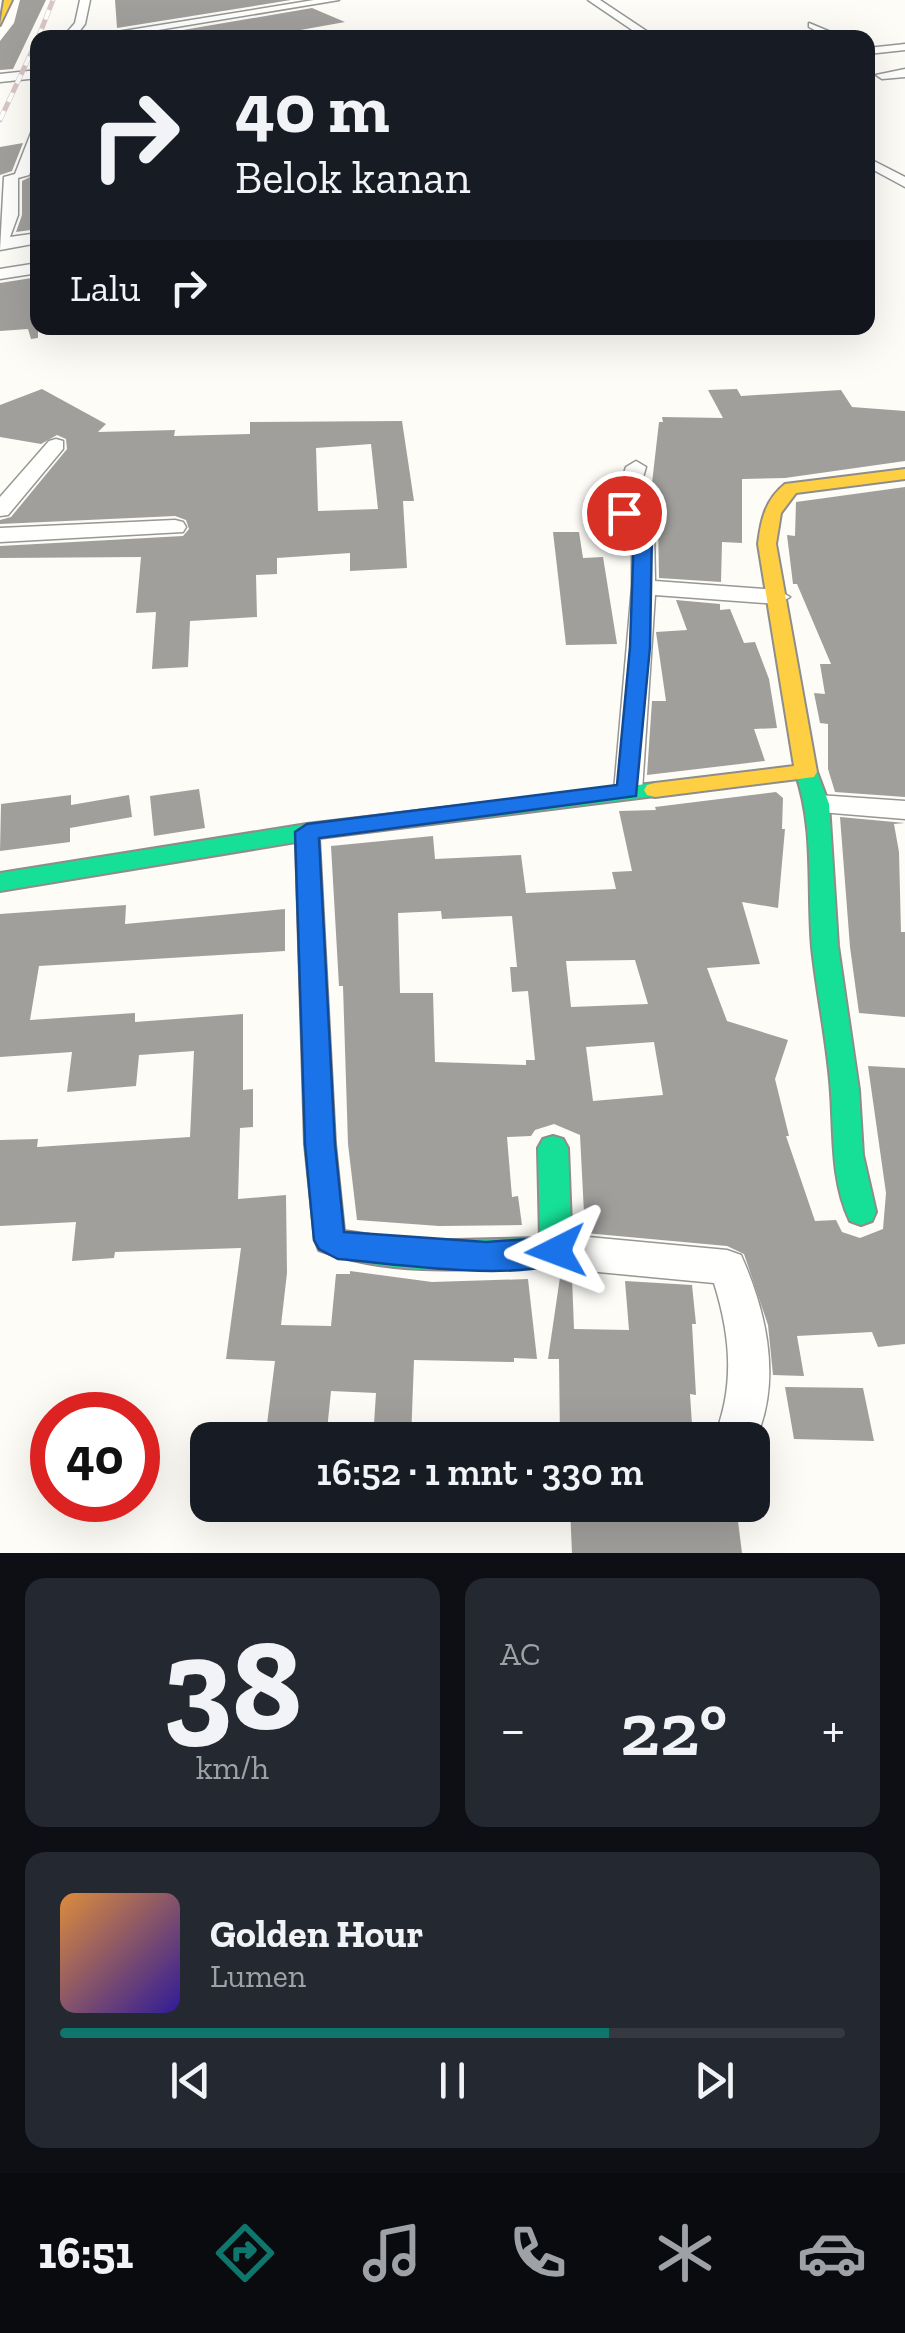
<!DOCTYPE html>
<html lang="id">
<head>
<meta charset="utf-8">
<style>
	:root { --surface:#171b24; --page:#242831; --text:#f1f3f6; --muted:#9ea1a6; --line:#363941; --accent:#0f766e }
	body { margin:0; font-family:"Zilla Slab",serif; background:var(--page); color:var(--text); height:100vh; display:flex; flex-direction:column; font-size:38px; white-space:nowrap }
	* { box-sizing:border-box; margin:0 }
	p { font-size:32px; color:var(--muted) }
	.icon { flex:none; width:55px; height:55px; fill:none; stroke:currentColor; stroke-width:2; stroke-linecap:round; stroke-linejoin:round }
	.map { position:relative; height:1553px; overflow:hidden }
	.side { display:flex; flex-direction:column; gap:25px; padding:25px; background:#0d0f14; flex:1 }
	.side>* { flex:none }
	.top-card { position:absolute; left:30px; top:30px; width:845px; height:305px; border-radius:20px; box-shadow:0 10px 40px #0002; background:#171b24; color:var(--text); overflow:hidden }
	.speed { position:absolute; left:30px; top:1392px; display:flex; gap:20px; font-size:50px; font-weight:700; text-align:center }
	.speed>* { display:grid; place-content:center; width:130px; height:130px; border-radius:50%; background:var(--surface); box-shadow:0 10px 40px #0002; line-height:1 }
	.speed .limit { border:15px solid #d22; background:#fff; color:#111 }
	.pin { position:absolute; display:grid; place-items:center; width:85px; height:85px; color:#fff; margin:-42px; border:5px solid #fff; border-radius:50%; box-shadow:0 2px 10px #0007 }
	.me { position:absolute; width:110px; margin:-55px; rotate:267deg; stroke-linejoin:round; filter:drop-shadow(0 0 8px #0008) }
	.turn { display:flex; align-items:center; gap:35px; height:210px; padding:0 40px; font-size:45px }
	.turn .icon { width:130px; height:130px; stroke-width:2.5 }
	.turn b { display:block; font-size:70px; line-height:85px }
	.then { display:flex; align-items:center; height:95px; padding:0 40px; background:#0003; gap:20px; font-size:38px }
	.big { font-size:75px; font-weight:600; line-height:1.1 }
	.side .widget { flex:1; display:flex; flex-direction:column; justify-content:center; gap:15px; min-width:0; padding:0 35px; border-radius:20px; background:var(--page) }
	.side .dial { align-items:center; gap:0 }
	.dial b { font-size:130px; line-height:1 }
	.song { display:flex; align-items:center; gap:30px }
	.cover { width:120px; height:120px; border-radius:15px; background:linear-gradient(135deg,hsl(30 70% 55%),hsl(250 70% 35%)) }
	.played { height:10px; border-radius:5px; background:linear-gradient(90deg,var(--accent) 70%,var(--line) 70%) }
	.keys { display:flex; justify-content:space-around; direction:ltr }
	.heat { display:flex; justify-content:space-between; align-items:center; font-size:55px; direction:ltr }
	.side .tiles { flex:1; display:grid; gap:25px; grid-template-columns:1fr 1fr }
	.widget:last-child { grid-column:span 2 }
	.trip { position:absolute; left:190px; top:1422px; width:580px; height:100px; border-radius:20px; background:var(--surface); box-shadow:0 10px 40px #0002; font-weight:600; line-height:100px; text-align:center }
	.tab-bar { display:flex; height:160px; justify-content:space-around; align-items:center; background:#090b0e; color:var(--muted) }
	.tab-bar .icon { width:70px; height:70px }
	.tab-bar .on { color:var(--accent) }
	.tab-bar b { font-size:45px; color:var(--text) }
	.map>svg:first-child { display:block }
</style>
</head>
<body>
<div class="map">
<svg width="905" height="1553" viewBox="0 0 905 1553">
	<rect width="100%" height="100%" fill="#fdfcf7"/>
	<path fill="#a19f9c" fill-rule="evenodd" d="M20,0H46L13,69L0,70V41L14,23Z
		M115,0H291L117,28Z
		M312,8L345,22L256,38H136Z
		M23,143L12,171L0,175V147Z
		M38,164V229L16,232L22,215V181L32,176Z
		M38,277V338L31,339L28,329L0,331V283Z
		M42,389L106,424L98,432L175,430L174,436L250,434V422L402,421L414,501H403L407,568L350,571V553L277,558V574L256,575L257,617L190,621L188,667L152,669L156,612L136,613L141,557L0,558V546L183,536L189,529L186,520L175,516L0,524V520L11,517L67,449L66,439L57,435L41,444L0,437V405ZM371,444L378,509L318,511L316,448Z
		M737,389L741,396L841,390L852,407L905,411V461L785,478L742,479V543L722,542L721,582L659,578L658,520L648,519L638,507L645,483H652L659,422H663L662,417L723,418L708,390Z
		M905,487V797L835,792L828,769V724L820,723L814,693L825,694L820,664H831L797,584H793L787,535L795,536L796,502Z
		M553,532H579L583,558L603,557L617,644L566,645Z
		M676,600L720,604V610L730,609L744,643L755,642L769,679L777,728L754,729L765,761L647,775L652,701H666L656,632L687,630Z
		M199,789L205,828L154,836L150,796Z
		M776,792L783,798L782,829H785L778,908L742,902L760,964L707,968L727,1021L788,1040L775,1079L789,1136H786L815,1221L836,1220L842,1232L860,1238L883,1229L886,1193L868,1066L905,1068V1344L878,1347L872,1332L797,1336L804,1376L773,1375L768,1325L744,1254L727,1246L585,1233L580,1135L554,1124L535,1130L531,1136L507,1137L512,1197L518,1196L522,1225L439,1226L357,1220L348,1144L343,986H339L331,846L433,836L435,859L521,855L526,893L616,889L612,872L632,871L619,811L656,810L655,807ZM441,911L442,919L512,916L517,967H510L512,992L528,991L535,1060H526V1065L435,1062L433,993H400L398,913ZM635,960L648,1004L571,1007L566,961ZM654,1042L663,1095L593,1101L586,1047Z
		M71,795V805L129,795L132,817L70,828V842L0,851L1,804Z
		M840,817L905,823L894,824L899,852L901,932H905V1017L859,1013L850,947Z
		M126,905L125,924L285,909V951L39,966L30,1020L135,1013V1022L243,1014V1090L253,1089V1127L240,1128L238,1199L286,1195L287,1273L281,1325L331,1326L336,1274H350V1271L432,1282L528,1279L537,1359L514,1358V1362L414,1360L411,1440H373L376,1393L331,1391L326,1440H265L275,1361L226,1359L241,1248L115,1252L114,1258L72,1261L76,1222L0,1226V1140L38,1139L37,1147L190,1137L194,1051L139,1055L136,1086L67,1092L72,1052L0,1057V914Z
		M560,1277H572L574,1329L629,1330L625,1281L692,1285L696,1324H692L696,1395L690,1394L693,1440H560L559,1359H548Z
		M785,1387L863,1388L874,1441L794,1439Z
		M647,1505H736L742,1553H572L570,1508L647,1509Z"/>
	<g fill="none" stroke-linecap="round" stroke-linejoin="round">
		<g stroke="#979795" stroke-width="3">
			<path id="street" d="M80,0H90L85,24L74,38H62L75,23Z
				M314,0H339L110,38H80Z
				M588,0H600L657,38H644Z
				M809,23L845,38H830L809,27Z
				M905,44V50L868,54V48Z
				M905,69V77L882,79L876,75Z
				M38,70V78L0,82V74Z
				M38,129V152L29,175L18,178V215L10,237L38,233V243L0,250L4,177L15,174L31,133Z
				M868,158L905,177V187L868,167Z
				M38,263V273L0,279V269Z
				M56,439L63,441V449L8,515L0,516V497L49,441Z
				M636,461L646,467L634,508L654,531L655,581L778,590L790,597L778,604L655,595L642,791L638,797H618L614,791L632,587V532L612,509L626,467Z
				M175,520L183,522L186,527L183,532L0,542V528Z
				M818,795L905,801V819L808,811L804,804L808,797Z
				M556,1234L727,1250L741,1255C768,1315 783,1386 752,1447V1440H713C735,1388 731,1337 714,1283L556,1268L543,1263L537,1251L543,1239Z"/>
		</g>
		<g stroke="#8e8d8b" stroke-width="4">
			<path id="fast" d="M806,765L817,772L829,804L838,946L859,1090L863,1155L876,1212L872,1221L861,1225L850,1221C831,1182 834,1135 831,1093C828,1044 817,996 812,947C807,888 815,828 795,772Z
				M655,783L663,785L666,790L663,795L319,838L335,1144L344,1231L412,1241L540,1238L538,1148L543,1139L553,1136L563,1139L568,1148L572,1251L567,1261L556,1265C477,1269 395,1278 319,1250L315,1240L305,1144L296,842L0,891V873L307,824Z"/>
		</g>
		<g stroke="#8e8d8b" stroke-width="4">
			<path id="slow" d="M4,0H12L0,25Z
				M905,469V479L796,493L781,513L776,544L817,772L814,777L655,797L647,795L644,790L647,785L655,783L794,766L758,544C761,520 765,500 785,484Z"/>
		</g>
		<use href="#street" fill="#fffffe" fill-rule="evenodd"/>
		<use href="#fast" fill="#16e098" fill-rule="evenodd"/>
		<use href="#slow" fill="#ffcf43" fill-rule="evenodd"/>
		<g stroke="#d9c6c7" stroke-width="5">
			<path id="rail" d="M38,38L53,0
				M0,120L38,38"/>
		</g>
		<use href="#rail" stroke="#fff" stroke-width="4" stroke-dasharray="10" stroke-linecap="butt"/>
	</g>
	<path fill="#1a73e8" stroke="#114b97" stroke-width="2.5" d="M624,508L652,531L650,647L636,796L319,838L335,1144L344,1232L486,1242L556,1237L567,1241L572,1251L567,1261C511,1282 400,1264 338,1259L319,1249L314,1240L305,1144L295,832L307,824L617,785L630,647L634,532L615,513Z"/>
</svg>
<div class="speed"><div class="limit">40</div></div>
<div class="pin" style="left:624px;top:513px;background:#d93025"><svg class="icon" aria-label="arrive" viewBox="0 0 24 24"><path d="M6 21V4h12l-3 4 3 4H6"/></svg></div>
<svg class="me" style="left:556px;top:1251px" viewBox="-20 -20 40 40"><path d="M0-17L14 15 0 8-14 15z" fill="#1a73e8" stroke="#fff" stroke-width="4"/></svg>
<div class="trip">16:52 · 1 mnt · 330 m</div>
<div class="top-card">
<div class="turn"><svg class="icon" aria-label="right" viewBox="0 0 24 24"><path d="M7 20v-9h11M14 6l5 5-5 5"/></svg><div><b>40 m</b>Belok kanan</div></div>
<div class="then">Lalu<svg class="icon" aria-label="right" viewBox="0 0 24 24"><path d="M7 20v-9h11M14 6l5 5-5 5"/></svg></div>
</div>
</div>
<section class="side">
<div class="tiles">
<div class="widget dial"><b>38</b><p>km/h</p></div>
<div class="widget"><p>AC</p>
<div class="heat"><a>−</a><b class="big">22°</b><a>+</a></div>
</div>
<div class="widget">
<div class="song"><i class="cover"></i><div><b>Golden Hour</b><p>Lumen</p></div></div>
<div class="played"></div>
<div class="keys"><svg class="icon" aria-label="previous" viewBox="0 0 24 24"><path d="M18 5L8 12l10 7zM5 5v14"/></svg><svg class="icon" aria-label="pause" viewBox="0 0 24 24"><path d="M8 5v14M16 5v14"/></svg><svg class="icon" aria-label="next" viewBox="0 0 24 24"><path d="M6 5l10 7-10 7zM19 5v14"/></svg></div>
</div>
</div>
</section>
<nav class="tab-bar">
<b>16:51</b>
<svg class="icon on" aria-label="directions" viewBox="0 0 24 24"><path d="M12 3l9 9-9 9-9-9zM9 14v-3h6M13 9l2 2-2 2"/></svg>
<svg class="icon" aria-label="music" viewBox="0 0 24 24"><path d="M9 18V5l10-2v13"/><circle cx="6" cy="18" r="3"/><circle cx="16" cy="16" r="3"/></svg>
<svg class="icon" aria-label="phone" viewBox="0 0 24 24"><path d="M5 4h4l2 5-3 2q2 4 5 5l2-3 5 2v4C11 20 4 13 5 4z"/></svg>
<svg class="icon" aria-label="climate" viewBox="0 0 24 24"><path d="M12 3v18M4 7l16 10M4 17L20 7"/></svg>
<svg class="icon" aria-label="car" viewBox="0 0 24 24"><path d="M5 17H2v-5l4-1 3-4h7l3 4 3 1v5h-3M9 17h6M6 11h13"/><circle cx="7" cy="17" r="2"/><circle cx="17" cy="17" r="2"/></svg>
</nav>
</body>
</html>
